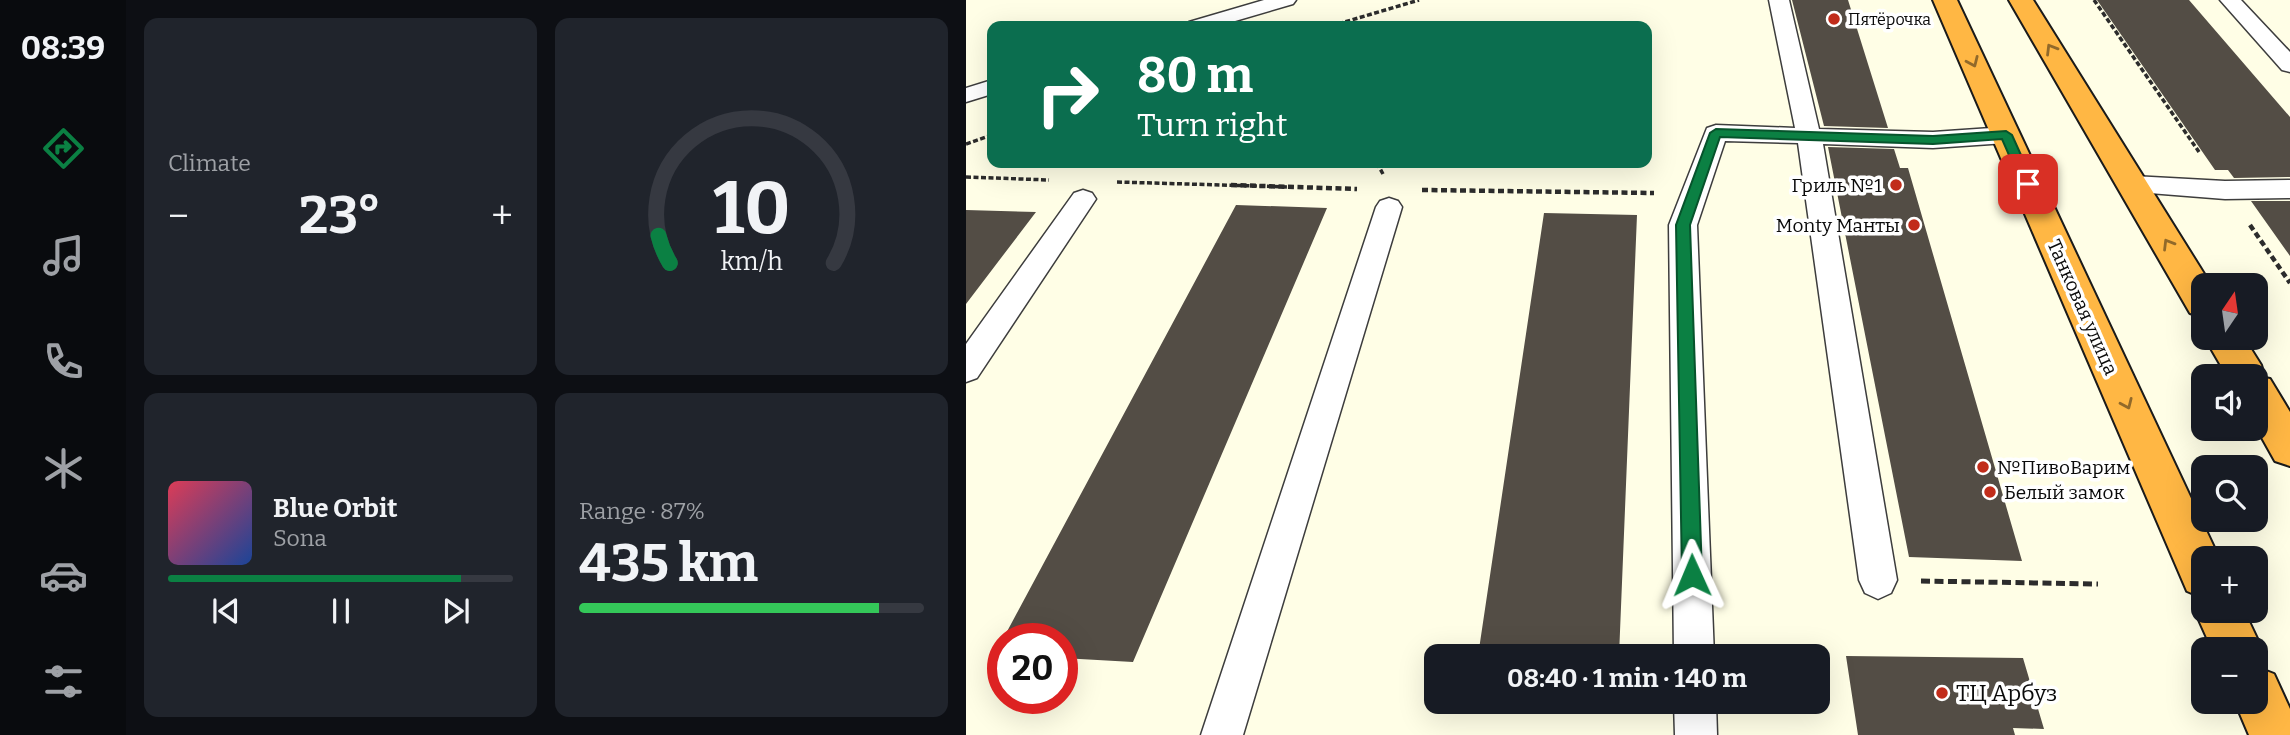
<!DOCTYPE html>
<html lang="en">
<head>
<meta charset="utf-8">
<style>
	:root { --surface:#171b24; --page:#20242c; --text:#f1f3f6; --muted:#9ea1a6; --line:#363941; --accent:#0b8043 }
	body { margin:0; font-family:Bitter,serif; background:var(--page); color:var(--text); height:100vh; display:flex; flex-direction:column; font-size:26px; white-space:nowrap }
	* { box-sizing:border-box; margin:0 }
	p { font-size:23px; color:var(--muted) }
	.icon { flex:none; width:38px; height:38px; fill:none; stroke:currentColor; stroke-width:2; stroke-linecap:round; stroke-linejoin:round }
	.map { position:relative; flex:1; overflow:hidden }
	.sheet { display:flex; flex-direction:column; gap:18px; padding:18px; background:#0d0f14; width:840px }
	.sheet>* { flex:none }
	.top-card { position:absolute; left:21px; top:21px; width:665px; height:147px; border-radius:14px; box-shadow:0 7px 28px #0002; background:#0b6e4f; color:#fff; overflow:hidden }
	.needle { width:46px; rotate:13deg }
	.fabs { position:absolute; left:1225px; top:273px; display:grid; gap:14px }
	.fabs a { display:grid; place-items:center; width:77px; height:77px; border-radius:14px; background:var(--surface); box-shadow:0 7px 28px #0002; font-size:35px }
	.speed { position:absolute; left:21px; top:623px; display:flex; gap:14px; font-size:35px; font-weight:700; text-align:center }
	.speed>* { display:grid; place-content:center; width:91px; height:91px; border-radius:50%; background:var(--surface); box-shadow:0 7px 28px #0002; line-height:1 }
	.speed .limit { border:10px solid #d22; background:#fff; color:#111 }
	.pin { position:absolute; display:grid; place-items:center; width:60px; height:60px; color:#fff; margin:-30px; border-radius:14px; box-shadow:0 4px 10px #0006 }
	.me { position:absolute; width:77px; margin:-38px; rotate:359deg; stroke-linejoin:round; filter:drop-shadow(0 0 5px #0008) }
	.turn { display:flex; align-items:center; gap:24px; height:147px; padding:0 35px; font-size:32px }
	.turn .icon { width:91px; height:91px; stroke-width:2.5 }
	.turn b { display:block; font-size:49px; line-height:60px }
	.big { font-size:52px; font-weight:700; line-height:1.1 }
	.sheet .widget { flex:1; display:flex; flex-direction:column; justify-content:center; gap:10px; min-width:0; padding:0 24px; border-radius:14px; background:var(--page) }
	.sheet .dial { align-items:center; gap:0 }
	.dial svg { height:182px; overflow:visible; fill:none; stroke:var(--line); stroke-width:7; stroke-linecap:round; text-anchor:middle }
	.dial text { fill:var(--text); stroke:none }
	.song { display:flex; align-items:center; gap:21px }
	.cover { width:84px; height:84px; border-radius:10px; background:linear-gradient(135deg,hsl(350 70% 55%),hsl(220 70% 35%)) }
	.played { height:7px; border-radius:4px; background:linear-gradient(90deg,var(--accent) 85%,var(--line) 85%) }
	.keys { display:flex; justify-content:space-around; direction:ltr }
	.heat { display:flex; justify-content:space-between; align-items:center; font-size:38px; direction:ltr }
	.charge { height:10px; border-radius:5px; background:linear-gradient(90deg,#34c759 87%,var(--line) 0) }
	.sheet .tiles { flex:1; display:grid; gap:18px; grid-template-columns:repeat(2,1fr) }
	.trip { position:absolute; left:458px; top:644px; width:406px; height:70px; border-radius:14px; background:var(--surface); box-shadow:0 7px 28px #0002; font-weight:700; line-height:70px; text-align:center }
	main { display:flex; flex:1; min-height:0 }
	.tab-bar { display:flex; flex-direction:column; width:126px; justify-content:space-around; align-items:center; background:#090b0e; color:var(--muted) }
	.tab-bar .icon { width:49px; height:49px }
	.tab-bar .selected { color:var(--accent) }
	.tab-bar b { font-size:32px; color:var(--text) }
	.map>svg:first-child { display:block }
</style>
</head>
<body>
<main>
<nav class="tab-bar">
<b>08:39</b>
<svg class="icon selected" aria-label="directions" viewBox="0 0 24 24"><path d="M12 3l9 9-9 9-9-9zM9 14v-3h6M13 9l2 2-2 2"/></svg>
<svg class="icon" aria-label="music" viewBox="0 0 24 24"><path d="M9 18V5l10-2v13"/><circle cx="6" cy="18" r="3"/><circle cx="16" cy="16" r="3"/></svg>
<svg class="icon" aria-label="phone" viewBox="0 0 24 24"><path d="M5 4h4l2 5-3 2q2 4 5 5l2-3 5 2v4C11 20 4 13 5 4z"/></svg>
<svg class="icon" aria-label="climate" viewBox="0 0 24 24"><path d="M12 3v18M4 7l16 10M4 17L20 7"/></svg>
<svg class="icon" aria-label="car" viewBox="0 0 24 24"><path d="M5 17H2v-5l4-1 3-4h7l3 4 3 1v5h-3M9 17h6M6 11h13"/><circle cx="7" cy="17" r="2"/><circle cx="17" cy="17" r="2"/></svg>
<svg class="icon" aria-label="filters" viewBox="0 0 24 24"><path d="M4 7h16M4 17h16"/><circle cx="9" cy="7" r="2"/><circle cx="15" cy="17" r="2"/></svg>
</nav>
<section class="sheet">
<div class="tiles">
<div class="widget"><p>Climate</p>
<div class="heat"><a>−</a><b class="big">23°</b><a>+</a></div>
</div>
<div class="widget dial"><svg viewBox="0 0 100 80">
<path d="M14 69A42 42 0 1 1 86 69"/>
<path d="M14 69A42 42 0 0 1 9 57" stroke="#0b8043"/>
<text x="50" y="56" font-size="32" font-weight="700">10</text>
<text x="50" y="72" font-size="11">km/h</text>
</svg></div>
<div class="widget">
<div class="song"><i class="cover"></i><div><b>Blue Orbit</b><p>Sona</p></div></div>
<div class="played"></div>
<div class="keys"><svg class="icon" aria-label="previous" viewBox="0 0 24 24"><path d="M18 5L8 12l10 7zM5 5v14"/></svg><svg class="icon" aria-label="pause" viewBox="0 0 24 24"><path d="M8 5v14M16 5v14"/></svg><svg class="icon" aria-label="next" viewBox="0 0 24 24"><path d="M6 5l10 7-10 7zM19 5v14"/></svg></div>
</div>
<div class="widget"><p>Range · 87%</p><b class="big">435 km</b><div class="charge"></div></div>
</div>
</section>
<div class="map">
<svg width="1324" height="735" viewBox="0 0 1324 735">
	<rect width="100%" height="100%" fill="#fffee6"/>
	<path fill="#534d45" d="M826,0H882L922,128L858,126Z
		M1131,0H1223L1324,117V177L1268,178L1262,170H1249Z
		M862,147L928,149L934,168H942L1056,561L943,557Z
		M1285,201H1324V256Z
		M270,205L361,208L167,662L96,658V639H37Z
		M0,210L70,212L0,304Z
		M578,213L671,215L653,656H512Z
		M880,656L1057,658L1078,729L1047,728L1049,735H892Z"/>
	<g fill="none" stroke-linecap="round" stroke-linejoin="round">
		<g stroke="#3d3d3d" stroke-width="3">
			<path id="lane" d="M298,0H330L327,4L252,26H220L223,22Z
				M803,0H823L853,129L967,132L1040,127L1049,130L1052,135L1049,140L1040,143L967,148L857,144L931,580L925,593L912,599L899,593L893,580L832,143L759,141L731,225L748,656H708L703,225L741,128L750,125L829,128Z
				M1254,0H1275L1324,52V72L1316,70Z
				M26,80V94L0,102V88Z
				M1167,176L1259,181L1324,180V198L1259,199L1158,191L1154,185L1158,179Z
				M117,190L126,193L130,199L11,378L0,382V344L108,193Z
				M423,198L432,201L436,207L277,735H235L410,207L414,201Z
				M708,702H750L751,735H709Z"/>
		</g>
		<g stroke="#1b1b1b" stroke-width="4">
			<path id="highway" d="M967,0H991L1253,558H1237V611H1278L1296,649L1290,663V649H1246L1229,611L1235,597L1221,591Z
				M1043,0H1067L1245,285H1237V317L1224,313Z
				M1239,338H1278L1295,365L1299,378L1304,379L1324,412V466L1309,461L1290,427V376H1261Z
				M1290,667L1308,674L1324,709V735H1283L1269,702H1290Z"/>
		</g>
		<path stroke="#2c2c2c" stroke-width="3.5" stroke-dasharray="5 2.5" stroke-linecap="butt" d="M1128,0L1233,152
			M365,26L453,0
			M0,144L26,135
			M411,163L417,174
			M0,177L83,180
			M151,182L325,187"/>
		<path stroke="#2c2c2c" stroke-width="4.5" stroke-dasharray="6 3.5" stroke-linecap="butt" d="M265,185L391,189
			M456,190L688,193
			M1284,225L1324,283"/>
		<path stroke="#2c2c2c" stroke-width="5" stroke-dasharray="9 4.5" stroke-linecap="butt" d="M955,581L1132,584"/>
		<use href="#lane" fill="#fff" fill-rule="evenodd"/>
		<use href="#highway" fill="#ffb744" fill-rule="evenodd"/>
	</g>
	<defs><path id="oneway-chevron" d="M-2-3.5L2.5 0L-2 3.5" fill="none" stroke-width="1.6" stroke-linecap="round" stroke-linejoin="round" transform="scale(1.75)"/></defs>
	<g stroke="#91692a">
		<use href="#oneway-chevron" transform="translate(1085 49) rotate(-121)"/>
		<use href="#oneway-chevron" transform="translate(1007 62) rotate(66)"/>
		<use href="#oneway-chevron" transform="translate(1202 244) rotate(-121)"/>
		<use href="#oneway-chevron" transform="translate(1161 404) rotate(66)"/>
	</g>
	<path fill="#0b8043" stroke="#07532c" stroke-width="2" d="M750,129L967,136L1040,131L1046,135L1068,184L1066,187H1057L1036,139L967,144L754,137L724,225L736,575L733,582L726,585L719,582L716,575L710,225L744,133Z"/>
	<g fill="#c12c1a" stroke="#fff" stroke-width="2.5">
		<circle cx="868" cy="19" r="7"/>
		<circle cx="930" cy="185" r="7"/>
		<circle cx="948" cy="225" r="7"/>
		<circle cx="1017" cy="467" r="7"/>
		<circle cx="1024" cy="492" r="7"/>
		<circle cx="976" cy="693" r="7"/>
	</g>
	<g text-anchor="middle" stroke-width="7" stroke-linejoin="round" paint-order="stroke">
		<g font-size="16" fill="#0a0a0a" stroke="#fff" text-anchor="start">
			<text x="882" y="25">Пятёрочка</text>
		</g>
		<g font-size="19" fill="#0a0a0a" stroke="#fff" text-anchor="end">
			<text x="916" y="192">Гриль №1</text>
			<text x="934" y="232">Monty Манты</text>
			<text x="1031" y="474" text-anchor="start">№ПивоВарим</text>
			<text x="1038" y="499" text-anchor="start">Белый замок</text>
		</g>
		<g font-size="19" fill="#0a0a0a" stroke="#fff">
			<text transform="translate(1117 307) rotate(66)" y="7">Танковая улица</text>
		</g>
		<g font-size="23" fill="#0a0a0a" stroke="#fff" text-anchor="start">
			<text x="990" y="701">ТЦ Арбуз</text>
		</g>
	</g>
</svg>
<div class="fabs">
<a><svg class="needle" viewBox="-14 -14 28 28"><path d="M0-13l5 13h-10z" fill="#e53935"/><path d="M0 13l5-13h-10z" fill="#9ea1a6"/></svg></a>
<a><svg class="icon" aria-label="sound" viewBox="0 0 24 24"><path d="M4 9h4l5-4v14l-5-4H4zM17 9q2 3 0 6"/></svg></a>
<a><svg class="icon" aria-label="search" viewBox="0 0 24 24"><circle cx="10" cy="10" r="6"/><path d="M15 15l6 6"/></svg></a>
<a>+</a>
<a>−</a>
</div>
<div class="speed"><div class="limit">20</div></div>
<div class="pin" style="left:1062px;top:184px;background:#d93025"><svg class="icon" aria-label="arrive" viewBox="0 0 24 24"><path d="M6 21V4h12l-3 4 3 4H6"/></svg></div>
<svg class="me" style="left:726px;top:575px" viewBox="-20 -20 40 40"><path d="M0-17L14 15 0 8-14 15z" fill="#0b8043" stroke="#fff" stroke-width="4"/></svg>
<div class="trip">08:40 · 1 min · 140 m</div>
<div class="top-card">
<div class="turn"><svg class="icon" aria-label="right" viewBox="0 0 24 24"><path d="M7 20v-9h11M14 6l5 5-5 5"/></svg><div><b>80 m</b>Turn right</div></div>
</div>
</div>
</main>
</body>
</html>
